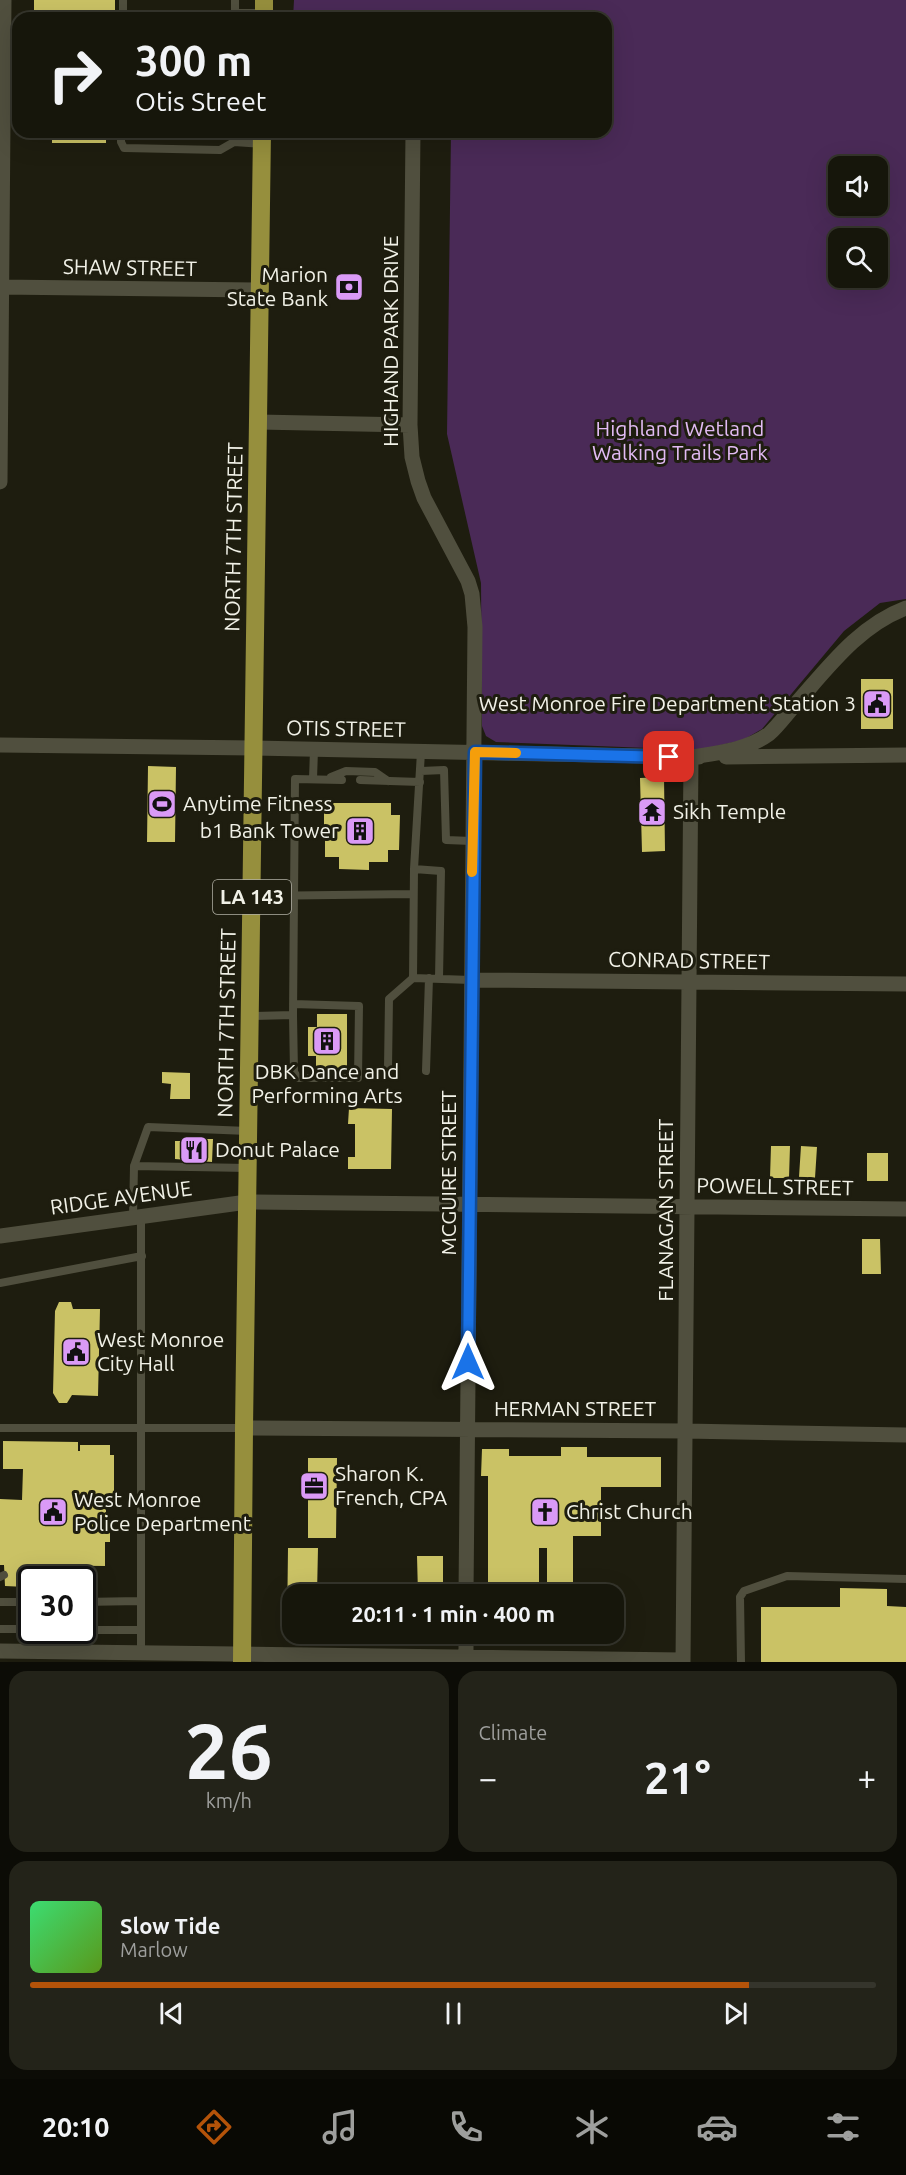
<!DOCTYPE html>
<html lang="en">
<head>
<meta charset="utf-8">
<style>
	:root { --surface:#16160b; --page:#232319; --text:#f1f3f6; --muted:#9e9f9d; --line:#35352c; --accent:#b45309 }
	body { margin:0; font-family:Ubuntu,sans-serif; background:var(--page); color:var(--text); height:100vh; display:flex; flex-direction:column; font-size:22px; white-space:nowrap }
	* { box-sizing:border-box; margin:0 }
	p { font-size:20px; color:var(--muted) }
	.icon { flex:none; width:33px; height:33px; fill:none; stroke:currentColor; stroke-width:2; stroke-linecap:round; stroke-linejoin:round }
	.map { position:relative; height:1662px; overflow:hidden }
	.drawer { display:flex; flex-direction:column; gap:9px; padding:9px; background:#0c0c06; flex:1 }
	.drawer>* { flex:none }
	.banner { position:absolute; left:12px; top:12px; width:600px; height:126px; border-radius:18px; box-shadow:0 6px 24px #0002,0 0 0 2px var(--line); background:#16160b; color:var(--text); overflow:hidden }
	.tools { position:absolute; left:828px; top:156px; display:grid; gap:12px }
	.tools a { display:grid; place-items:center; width:60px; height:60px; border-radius:12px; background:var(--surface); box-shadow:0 6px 24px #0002,0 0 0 2px var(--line); font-size:30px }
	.speed { position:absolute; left:18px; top:1566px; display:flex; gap:12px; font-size:30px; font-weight:700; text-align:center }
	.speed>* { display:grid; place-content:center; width:78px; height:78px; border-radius:50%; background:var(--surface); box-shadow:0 6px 24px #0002,0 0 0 2px var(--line); line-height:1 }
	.speed .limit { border:3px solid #111; border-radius:9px; background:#fff; color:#111 }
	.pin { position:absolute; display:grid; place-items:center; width:51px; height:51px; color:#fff; margin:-26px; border-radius:12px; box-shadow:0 3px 9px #0006 }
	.me { position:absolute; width:66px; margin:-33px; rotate:0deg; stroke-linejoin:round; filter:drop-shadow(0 0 4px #0008) }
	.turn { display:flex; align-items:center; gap:21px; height:126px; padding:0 24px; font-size:27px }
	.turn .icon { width:78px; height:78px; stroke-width:2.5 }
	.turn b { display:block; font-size:42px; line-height:51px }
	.big { font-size:45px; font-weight:700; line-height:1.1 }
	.drawer .tile { flex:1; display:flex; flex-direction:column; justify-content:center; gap:9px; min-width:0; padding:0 21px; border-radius:18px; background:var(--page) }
	.drawer .dial { align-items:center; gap:0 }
	.dial b { font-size:78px; line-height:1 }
	.song { display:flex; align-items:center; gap:18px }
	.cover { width:72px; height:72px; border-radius:9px; background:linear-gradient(135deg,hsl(140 70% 55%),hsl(90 70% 35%)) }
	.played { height:6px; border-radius:3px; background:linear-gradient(90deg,var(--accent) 85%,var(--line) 85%) }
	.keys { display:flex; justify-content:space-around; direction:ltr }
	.heat { display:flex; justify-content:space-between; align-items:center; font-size:33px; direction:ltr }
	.drawer .tiles { flex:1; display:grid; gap:9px; grid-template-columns:1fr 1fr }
	.tile:last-child { grid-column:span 2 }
	.trip { position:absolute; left:282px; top:1584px; width:342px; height:60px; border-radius:18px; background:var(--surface); box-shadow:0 6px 24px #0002,0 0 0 2px var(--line); font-weight:700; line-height:60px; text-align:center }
	.tab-bar { display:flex; height:96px; justify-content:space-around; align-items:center; background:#090904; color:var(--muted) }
	.tab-bar .icon { width:42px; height:42px }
	.tab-bar .current { color:var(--accent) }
	.tab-bar b { font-size:27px; color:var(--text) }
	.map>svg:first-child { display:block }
</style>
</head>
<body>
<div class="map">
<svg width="906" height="1662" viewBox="0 0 906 1662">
	<rect width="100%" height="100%" fill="#1e1d0f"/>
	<path fill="#4a2a57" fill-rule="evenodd" d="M294,0H906V599L880,603L844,631L762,729L743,740L699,750L496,742L486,736L482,726L481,583L447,434L451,132H606V18H293ZM838,166H878V206H838ZM838,238H878V278H838Z"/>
	<path fill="#cac265" d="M34,0H115V18H34Z
		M28,132H106V143H52V138H28Z
		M861,679H893V729H861Z
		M148,766L176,767L175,842H147Z
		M664,777L665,851L642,852L640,778Z
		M324,803H391V815H400L399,850H388V862H369V870L339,869V857H325V837H321V825H324Z
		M317,1014H347V1068H316V1056H308V1027H317Z
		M162,1072L190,1073V1099H170L171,1084L162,1083Z
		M349,1108L392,1109L391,1169H348V1157H355V1124H348Z
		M193,1139H213L212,1162L175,1159V1141H193Z
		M771,1146H790L789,1178H770Z
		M801,1146L817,1147L815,1178L799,1177Z
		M867,1153H888V1181H867Z
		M862,1239H880L881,1274H862Z
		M59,1302H71L73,1309H100L98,1396L72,1395L67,1403H59L53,1393L55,1311Z
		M3,1441L78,1442V1451H80V1445H110V1455H114V1501H106V1523H110V1542H105V1566L26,1565V1587L5,1586L4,1565H0V1499L22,1500L23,1469H3Z
		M561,1447H587V1457H661V1487H601V1536H573V1594H547V1548H539V1594H488V1476H481L482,1449H509V1456H561Z
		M308,1458H337L336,1538H308Z
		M288,1548H318L317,1594H292V1629H287Z
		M417,1556H443V1594H418Z
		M840,1588L887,1589V1606L906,1607V1662H761V1607H840Z"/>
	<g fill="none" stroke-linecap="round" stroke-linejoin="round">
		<path stroke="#504f3e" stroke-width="8" d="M235,0V17
			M235,13H263
			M123,18V0
			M121,132V142L124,148L220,150L234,142L262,144
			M234,142V132
			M421,771L444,770L446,840L472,841
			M331,777L346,771L375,772L388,781
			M313,779L314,750
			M360,780L420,782
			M414,869L441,871L439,978
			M252,896L413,894
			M413,978L414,869L421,752
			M293,1004L359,1006L358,1078H298L294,1072L293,1015
			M251,1016L293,1015L295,779L342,780
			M388,1068L389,999L413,978L471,980
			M426,1071L429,978
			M134,1166L248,1168
			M141,1216V1653
			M133,1217L134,1166L148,1127L248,1131
			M0,1283L142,1256
			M0,1428H244
			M26,1575L45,1580
			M0,1577L4,1575
			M0,1602H32
			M82,1602L140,1601
			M0,1629H32
			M82,1630H141
			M741,1662L740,1597L744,1591L787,1576L906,1579"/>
		<path stroke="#504f3e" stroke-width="15" d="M413,132L410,425L412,457L418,481L424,498L468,581L472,594L475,627L466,1594
			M0,287L260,290
			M258,422L410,425
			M0,482L4,0
			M0,745L254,748L699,757
			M726,757L906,755
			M471,980L906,984
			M0,1236L247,1202L906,1209
			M244,1428L685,1431L906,1435
			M0,1651L683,1660
			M466,1662V1634
			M683,1662L691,757C717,753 747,750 769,734C778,726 786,715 794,706C827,669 858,626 906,608"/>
		<path stroke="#968f3d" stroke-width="18" d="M264,18V0
			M242,1662L244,1428L262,132"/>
	</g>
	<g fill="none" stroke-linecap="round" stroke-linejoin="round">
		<g stroke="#114b97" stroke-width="15">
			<path id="route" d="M468,1362L475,752L669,757"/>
		</g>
		<use href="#route" stroke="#1a73e8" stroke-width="10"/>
		<path stroke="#f59e0b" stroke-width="10" d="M472,872L475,752L516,753"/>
	</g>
	<defs>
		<g id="bank-square" transform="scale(1.5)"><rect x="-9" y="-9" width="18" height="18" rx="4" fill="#da9af6" stroke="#1e1d0f"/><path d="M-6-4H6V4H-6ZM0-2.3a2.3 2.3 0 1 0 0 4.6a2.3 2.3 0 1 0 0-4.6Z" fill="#111"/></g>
		<g id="civic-square" transform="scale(1.5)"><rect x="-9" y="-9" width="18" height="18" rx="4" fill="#da9af6" stroke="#1e1d0f"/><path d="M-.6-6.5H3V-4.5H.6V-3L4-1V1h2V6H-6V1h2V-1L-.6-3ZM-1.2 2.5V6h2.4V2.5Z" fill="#111"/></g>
		<g id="stadium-square" transform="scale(1.5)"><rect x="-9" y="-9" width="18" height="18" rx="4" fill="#da9af6" stroke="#1e1d0f"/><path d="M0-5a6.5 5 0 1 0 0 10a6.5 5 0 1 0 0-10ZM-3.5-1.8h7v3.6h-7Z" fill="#111"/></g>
		<g id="temple-square" transform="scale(1.5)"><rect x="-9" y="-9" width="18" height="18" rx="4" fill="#da9af6" stroke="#1e1d0f"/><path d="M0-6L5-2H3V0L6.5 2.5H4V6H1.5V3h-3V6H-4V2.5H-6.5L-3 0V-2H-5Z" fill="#111"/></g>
		<g id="building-square" transform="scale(1.5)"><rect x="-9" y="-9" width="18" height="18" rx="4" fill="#da9af6" stroke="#1e1d0f"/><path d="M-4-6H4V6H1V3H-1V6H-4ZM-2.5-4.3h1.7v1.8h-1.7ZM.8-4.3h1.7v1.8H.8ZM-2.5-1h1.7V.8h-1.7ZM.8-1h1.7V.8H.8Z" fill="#111"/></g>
		<g id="restaurant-square" transform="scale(1.5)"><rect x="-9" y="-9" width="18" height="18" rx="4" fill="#da9af6" stroke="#1e1d0f"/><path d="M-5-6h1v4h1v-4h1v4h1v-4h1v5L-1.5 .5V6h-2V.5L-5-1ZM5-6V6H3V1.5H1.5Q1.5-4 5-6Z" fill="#111"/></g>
		<g id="office-square" transform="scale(1.5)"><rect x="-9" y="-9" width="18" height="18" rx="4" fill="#da9af6" stroke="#1e1d0f"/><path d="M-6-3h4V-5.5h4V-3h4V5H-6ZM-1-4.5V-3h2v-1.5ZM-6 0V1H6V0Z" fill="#111"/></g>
		<g id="church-square" transform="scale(1.5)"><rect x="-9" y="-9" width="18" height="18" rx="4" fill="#da9af6" stroke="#1e1d0f"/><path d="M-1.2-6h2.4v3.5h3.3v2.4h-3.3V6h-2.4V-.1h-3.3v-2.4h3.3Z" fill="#111"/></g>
	</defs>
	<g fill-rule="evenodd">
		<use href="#bank-square" x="349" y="287"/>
		<use href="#civic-square" x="877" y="704"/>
		<use href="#stadium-square" x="162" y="804"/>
		<use href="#temple-square" x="652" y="812"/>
		<use href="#building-square" x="360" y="831"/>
		<use href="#building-square" x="327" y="1041"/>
		<use href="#restaurant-square" x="194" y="1150"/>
		<use href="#civic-square" x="76" y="1352"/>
		<use href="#office-square" x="314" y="1486"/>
		<use href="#civic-square" x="53" y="1512"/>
		<use href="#church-square" x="545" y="1512"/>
	</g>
	<g text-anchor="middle" stroke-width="6" stroke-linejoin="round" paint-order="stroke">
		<rect fill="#1e1d0f" stroke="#b2b1a6" stroke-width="1.5" x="213" y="880" width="78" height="34" rx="4.5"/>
		<g font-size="20" font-weight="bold" fill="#f1f1e7">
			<text x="252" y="904">LA 143</text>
		</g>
		<g font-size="21" fill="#f1f1e7" stroke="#1e1d0f">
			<text transform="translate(130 268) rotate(1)" y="7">SHAW STREET</text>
			<text transform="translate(391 341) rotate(-90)" y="7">HIGHAND PARK DRIVE</text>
			<text transform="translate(234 537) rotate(-89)" y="7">NORTH 7TH STREET</text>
			<text transform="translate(346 729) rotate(1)" y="7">OTIS STREET</text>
			<text transform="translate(689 961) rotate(1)" y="7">CONRAD STREET</text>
			<text transform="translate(227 1023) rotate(-89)" y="7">NORTH 7TH STREET</text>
			<text transform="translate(449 1173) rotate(-90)" y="7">MCGUIRE STREET</text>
			<text transform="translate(775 1187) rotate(1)" y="7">POWELL STREET</text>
			<text transform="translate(121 1198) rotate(-8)" y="7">RIDGE AVENUE</text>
			<text transform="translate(666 1210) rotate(-90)" y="7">FLANAGAN STREET</text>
			<text x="575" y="1416">HERMAN STREET</text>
		</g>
		<g font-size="21" fill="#f1f1e7" stroke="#1e1d0f" text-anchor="start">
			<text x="328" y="282" text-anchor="end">Marion<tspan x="328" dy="24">State Bank</tspan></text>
			<text x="856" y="711" text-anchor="end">West Monroe Fire Department Station 3</text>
			<text x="183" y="811">Anytime Fitness</text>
			<text x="673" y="819">Sikh Temple</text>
			<text x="339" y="838" text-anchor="end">b1 Bank Tower</text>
			<text x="327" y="1079" text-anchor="middle">DBK Dance and<tspan x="327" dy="24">Performing Arts</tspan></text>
			<text x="215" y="1157">Donut Palace</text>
			<text x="97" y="1347">West Monroe<tspan x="97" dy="24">City Hall</tspan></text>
			<text x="335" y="1481">Sharon K.<tspan x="335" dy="24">French, CPA</tspan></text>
			<text x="74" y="1507">West Monroe<tspan x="74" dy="24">Police Department</tspan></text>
			<text x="566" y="1519">Christ Church</text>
		</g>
		<g font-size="21" fill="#e2bbf4" stroke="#1e1d0f">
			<text x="680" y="436">Highland Wetland<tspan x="680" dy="24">Walking Trails Park</tspan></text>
		</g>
	</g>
</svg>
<div class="tools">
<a><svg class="icon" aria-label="sound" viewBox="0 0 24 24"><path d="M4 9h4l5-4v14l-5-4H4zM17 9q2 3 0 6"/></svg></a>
<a><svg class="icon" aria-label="search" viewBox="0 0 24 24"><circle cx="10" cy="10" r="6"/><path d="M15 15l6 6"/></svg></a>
</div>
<div class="speed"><div class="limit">30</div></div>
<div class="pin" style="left:669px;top:757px;background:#d93025"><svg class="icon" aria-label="arrive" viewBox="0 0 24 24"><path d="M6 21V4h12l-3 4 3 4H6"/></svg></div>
<svg class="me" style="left:468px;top:1362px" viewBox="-20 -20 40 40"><path d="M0-17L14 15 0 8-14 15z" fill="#1a73e8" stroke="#fff" stroke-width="4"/></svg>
<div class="trip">20:11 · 1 min · 400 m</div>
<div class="banner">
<div class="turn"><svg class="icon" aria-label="right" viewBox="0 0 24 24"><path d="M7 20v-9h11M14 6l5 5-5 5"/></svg><div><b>300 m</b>Otis Street</div></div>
</div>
</div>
<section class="drawer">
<div class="tiles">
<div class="tile dial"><b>26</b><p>km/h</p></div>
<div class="tile"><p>Climate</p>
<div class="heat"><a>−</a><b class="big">21°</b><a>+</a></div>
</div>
<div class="tile">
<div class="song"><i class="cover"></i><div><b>Slow Tide</b><p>Marlow</p></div></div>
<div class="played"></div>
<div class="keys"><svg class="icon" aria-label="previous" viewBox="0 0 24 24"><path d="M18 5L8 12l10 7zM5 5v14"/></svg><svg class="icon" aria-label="pause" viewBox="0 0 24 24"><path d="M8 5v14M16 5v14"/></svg><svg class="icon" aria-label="next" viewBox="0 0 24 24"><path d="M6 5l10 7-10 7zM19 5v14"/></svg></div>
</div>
</div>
</section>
<nav class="tab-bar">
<b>20:10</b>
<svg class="icon current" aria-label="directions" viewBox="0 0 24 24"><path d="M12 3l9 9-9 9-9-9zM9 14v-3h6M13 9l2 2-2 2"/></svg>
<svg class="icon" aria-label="music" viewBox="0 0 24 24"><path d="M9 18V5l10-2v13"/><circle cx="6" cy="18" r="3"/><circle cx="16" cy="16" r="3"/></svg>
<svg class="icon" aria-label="phone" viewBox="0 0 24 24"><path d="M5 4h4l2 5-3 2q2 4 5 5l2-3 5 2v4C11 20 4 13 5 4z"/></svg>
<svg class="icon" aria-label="climate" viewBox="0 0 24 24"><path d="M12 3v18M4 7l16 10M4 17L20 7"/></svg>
<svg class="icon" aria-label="car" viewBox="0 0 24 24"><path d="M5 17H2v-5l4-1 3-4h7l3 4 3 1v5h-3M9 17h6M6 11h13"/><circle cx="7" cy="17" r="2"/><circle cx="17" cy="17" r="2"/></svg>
<svg class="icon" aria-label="filters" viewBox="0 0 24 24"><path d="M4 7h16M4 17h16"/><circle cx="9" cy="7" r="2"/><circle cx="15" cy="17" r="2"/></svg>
</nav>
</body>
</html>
